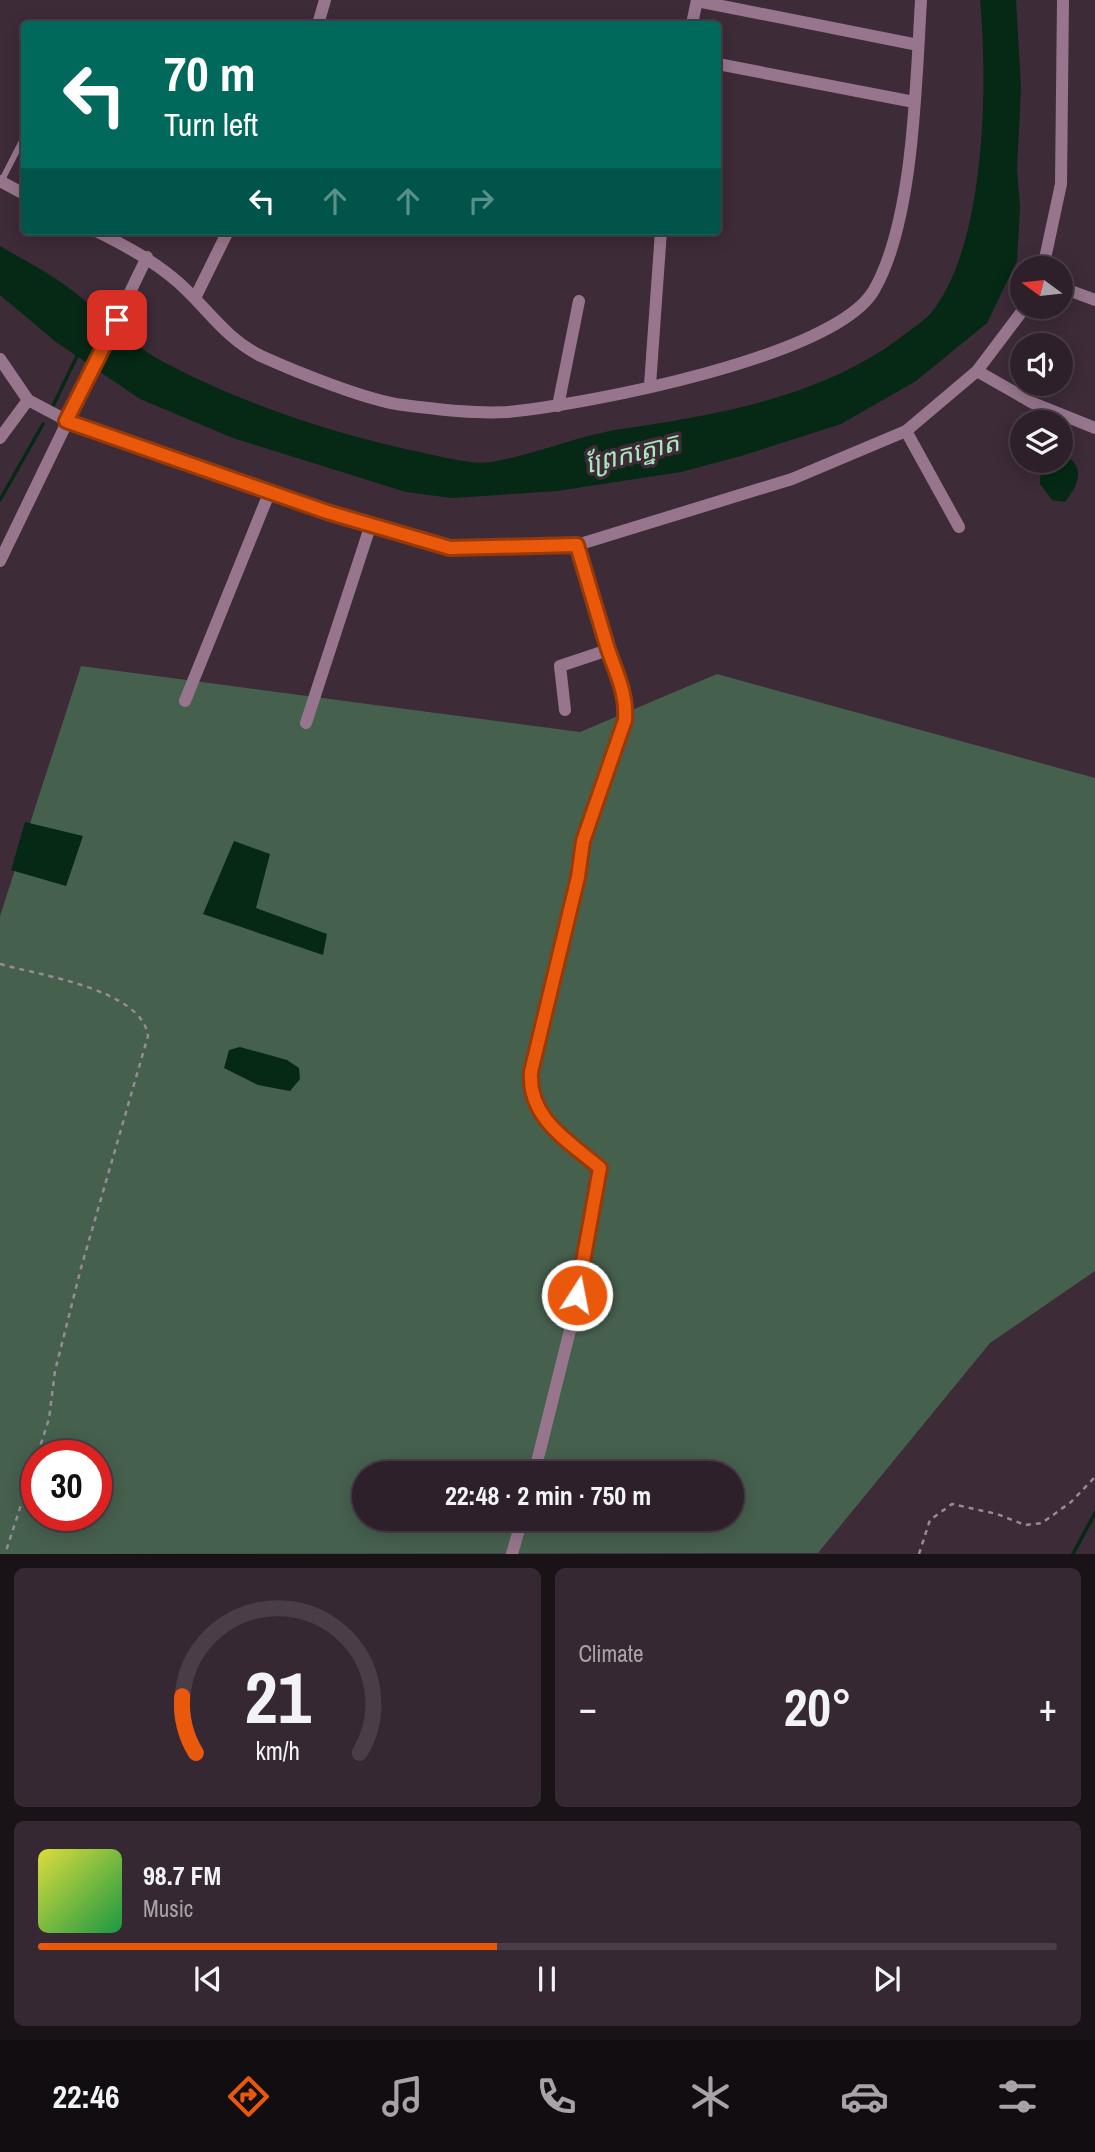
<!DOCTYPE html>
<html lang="en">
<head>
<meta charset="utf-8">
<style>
	:root { --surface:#2e202a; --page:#362832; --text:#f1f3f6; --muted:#a7a3a8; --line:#493e47; --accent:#ea580c }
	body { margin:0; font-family:"Archivo Narrow","Noto Sans Khmer",sans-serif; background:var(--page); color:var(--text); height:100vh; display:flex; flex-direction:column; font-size:26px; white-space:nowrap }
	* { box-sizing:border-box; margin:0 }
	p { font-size:23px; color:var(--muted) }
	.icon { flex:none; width:38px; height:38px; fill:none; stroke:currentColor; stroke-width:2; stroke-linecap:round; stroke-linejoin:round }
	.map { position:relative; height:1554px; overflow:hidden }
	.sheet { display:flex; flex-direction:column; gap:14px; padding:14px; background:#191217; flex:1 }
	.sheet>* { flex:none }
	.hud { position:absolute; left:21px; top:21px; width:700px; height:214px; border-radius:7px; box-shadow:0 4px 18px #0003,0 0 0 2px var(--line); background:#00695c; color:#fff; overflow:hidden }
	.needle { width:46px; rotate:285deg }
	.fabs { position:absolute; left:1010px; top:256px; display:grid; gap:14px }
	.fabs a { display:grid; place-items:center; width:63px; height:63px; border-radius:50%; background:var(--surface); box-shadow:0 4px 18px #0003,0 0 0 2px var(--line); font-size:35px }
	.speed { position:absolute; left:21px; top:1440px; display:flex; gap:14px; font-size:35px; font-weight:700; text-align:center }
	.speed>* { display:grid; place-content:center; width:91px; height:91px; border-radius:50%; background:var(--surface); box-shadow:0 4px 18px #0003,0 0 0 2px var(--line); line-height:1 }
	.speed .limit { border:10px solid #d22; background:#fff; color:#111 }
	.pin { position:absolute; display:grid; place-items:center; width:60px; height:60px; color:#fff; margin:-30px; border-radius:14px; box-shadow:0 4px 10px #0006 }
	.me { position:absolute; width:77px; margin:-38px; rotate:11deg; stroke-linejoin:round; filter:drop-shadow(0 0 5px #0008) }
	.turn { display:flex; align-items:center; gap:24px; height:147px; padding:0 28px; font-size:32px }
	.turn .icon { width:91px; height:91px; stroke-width:2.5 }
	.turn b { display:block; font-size:49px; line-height:60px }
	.lanes { display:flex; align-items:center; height:66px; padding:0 28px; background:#0003; justify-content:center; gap:35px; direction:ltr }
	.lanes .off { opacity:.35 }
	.big { font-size:52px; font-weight:700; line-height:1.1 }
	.sheet .card { flex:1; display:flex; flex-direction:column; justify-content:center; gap:10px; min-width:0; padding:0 24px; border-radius:10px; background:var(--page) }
	.sheet .dial { align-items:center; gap:0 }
	.dial svg { height:182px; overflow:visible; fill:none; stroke:var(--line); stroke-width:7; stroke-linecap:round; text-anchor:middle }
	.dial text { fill:var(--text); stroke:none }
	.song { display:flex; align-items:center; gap:21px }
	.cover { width:84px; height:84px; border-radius:10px; background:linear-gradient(135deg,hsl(60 70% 55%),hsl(140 70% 35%)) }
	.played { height:7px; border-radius:4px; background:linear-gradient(90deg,var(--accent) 45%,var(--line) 45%) }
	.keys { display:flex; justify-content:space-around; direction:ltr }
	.heat { display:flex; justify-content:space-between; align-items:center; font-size:38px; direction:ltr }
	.sheet .tiles { flex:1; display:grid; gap:14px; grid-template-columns:1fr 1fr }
	.card:last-child { grid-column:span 2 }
	.trip { position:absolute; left:352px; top:1461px; width:392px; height:70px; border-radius:35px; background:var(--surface); box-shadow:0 4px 18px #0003,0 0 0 2px var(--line); font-weight:700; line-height:70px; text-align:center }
	.tabs { display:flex; height:112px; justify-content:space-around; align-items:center; background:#120d11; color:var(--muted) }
	.tabs .icon { width:49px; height:49px }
	.tabs .selected { color:var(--accent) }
	.tabs b { font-size:32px; color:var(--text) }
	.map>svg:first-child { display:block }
</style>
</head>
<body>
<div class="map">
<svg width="1095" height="1554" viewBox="0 0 1095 1554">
	<rect width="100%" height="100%" fill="#3d2b38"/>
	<path fill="#46604e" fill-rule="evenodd" d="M81,666L580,732L717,674L1095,778V1271L990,1343L818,1553L0,1554V916ZM37,1456H96V1516H37ZM364,1474H732V1519H364Z"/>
	<path fill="#052914" d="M980,0H1016L1021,87L1017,170L1020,207L1017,261L987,323L916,381L841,424L741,456L681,472L557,491L452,498L406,492L233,438L140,399L56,342L0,295V246C25,261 52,274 74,292C102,313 128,342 158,359C237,402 336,435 424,453C443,457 472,465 491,462C535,455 576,436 621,429C718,415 826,396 905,334C913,328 924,321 931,313C986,245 988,85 980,0Z
		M1061,454C1087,464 1079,485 1065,502L1052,500L1040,484L1041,460H1060Z
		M25,822L83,836L66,886L11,870Z
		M234,841L270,854L256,908L327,934L323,955L203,914Z
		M240,1047L287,1060L299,1068L300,1079L290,1091L258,1085L224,1068L229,1050Z"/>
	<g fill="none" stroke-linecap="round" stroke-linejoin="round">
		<path stroke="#052914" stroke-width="3.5" d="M53,406L78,354
			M0,500L43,424
			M1073,1554L1095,1513"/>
		<path stroke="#998a94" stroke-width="2.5" stroke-dasharray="5 5" stroke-linecap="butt" d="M0,964C38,975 142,989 148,1036L81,1268L55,1371L49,1419L5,1554
			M919,1554L930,1520L952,1504L997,1514L1025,1525L1042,1523L1071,1502L1095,1477"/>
		<path stroke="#97768d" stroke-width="6" d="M1,182L24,137"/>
		<path stroke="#97768d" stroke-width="12" d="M697,1L918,45
			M318,24L325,0
			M692,24L697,0
			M718,64L914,102
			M0,181L24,194
			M96,231C126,246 154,261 179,283C207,308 226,339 261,356C294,371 368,401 403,405C436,409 474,414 507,412C584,405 836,357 874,290C914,221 916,81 921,0
			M1043,268L1061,184L1063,0
			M1060,287L1095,300
			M195,298L228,231
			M0,359L28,400L66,420L327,512L450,548L577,545L792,479L906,431L977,371L1026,306
			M977,371L1033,403L1095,428
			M650,385L661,231
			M558,406L579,301
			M906,431L959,527
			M0,438L28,400
			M0,561L147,257
			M185,701L270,491
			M565,710L560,666L608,650L577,545
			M306,723L371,524
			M534,1474L573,1318L601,1177L600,1168L553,1129L530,1093L536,1045L578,877L583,841L625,720C627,693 619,674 608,650
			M512,1554L522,1519"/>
	</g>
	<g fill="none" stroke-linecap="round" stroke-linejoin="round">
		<g stroke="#983908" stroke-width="18">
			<path id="route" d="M117,320L66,421L327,512L450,548L577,545C587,578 597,612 607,646C615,672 627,691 625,720L583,841L578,877L531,1072C528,1119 569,1141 600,1168L577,1295"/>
		</g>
		<use href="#route" stroke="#ea580c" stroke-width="12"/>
	</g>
	<g text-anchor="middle" stroke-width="7" stroke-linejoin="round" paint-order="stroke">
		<g font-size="26" font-style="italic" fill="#aae7bc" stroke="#3d2b38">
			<text transform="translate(632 453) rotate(-14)" y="9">ព្រែកត្នោត</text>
		</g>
	</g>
</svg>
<div class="fabs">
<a><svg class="needle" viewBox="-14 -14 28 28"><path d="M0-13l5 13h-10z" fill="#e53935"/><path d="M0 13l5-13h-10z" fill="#a7a3a8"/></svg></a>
<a><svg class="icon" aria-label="sound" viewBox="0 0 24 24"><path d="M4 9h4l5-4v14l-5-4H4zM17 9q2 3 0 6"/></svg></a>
<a><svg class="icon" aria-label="layers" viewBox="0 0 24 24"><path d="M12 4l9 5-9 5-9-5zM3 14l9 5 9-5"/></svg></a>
</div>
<div class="speed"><div class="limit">30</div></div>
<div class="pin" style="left:117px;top:320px;background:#d93025"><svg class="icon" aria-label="arrive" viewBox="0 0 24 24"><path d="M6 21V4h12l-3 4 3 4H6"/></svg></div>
<svg class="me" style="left:577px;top:1295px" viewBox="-20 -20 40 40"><circle r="17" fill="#ea580c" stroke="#fff" stroke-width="3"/><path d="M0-11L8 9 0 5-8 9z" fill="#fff"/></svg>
<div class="trip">22:48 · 2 min · 750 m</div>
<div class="hud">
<div class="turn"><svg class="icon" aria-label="left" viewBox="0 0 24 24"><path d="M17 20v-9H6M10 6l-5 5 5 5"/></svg><div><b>70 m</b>Turn left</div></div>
<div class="lanes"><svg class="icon" aria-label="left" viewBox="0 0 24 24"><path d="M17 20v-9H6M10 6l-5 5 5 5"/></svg><svg class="icon off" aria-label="ahead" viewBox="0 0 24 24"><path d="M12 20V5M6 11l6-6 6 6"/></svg><svg class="icon off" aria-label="ahead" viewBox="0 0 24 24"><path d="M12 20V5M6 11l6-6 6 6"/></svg><svg class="icon off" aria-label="right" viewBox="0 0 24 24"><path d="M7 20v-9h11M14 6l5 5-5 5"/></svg></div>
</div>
</div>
<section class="sheet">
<div class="tiles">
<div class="card dial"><svg viewBox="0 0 100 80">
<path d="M14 69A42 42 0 1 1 86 69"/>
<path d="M14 69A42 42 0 0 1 8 44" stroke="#ea580c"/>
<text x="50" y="56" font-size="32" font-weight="700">21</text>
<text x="50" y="72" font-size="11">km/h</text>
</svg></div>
<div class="card"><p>Climate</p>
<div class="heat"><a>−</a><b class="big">20°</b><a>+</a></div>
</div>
<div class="card">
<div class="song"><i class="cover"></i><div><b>98.7 FM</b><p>Music</p></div></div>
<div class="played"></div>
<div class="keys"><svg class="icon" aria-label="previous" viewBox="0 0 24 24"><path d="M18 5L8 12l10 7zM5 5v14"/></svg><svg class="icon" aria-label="pause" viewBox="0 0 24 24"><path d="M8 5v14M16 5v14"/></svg><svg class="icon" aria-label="next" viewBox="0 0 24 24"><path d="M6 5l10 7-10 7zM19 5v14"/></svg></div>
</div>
</div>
</section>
<nav class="tabs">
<b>22:46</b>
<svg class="icon selected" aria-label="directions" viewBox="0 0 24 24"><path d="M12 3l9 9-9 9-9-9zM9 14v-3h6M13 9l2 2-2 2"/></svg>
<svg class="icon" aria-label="music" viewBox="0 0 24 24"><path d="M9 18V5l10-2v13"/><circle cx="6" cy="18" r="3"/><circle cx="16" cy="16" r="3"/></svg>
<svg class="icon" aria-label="phone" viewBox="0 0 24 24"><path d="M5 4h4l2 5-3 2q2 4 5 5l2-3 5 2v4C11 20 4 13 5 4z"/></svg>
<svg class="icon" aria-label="climate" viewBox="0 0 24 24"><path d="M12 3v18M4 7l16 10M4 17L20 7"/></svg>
<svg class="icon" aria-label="car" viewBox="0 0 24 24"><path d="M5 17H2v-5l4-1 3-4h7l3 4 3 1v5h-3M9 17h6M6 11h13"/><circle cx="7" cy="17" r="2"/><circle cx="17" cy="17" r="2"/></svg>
<svg class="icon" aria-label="filters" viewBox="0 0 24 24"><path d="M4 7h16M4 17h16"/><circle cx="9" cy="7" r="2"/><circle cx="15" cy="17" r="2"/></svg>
</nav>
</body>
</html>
